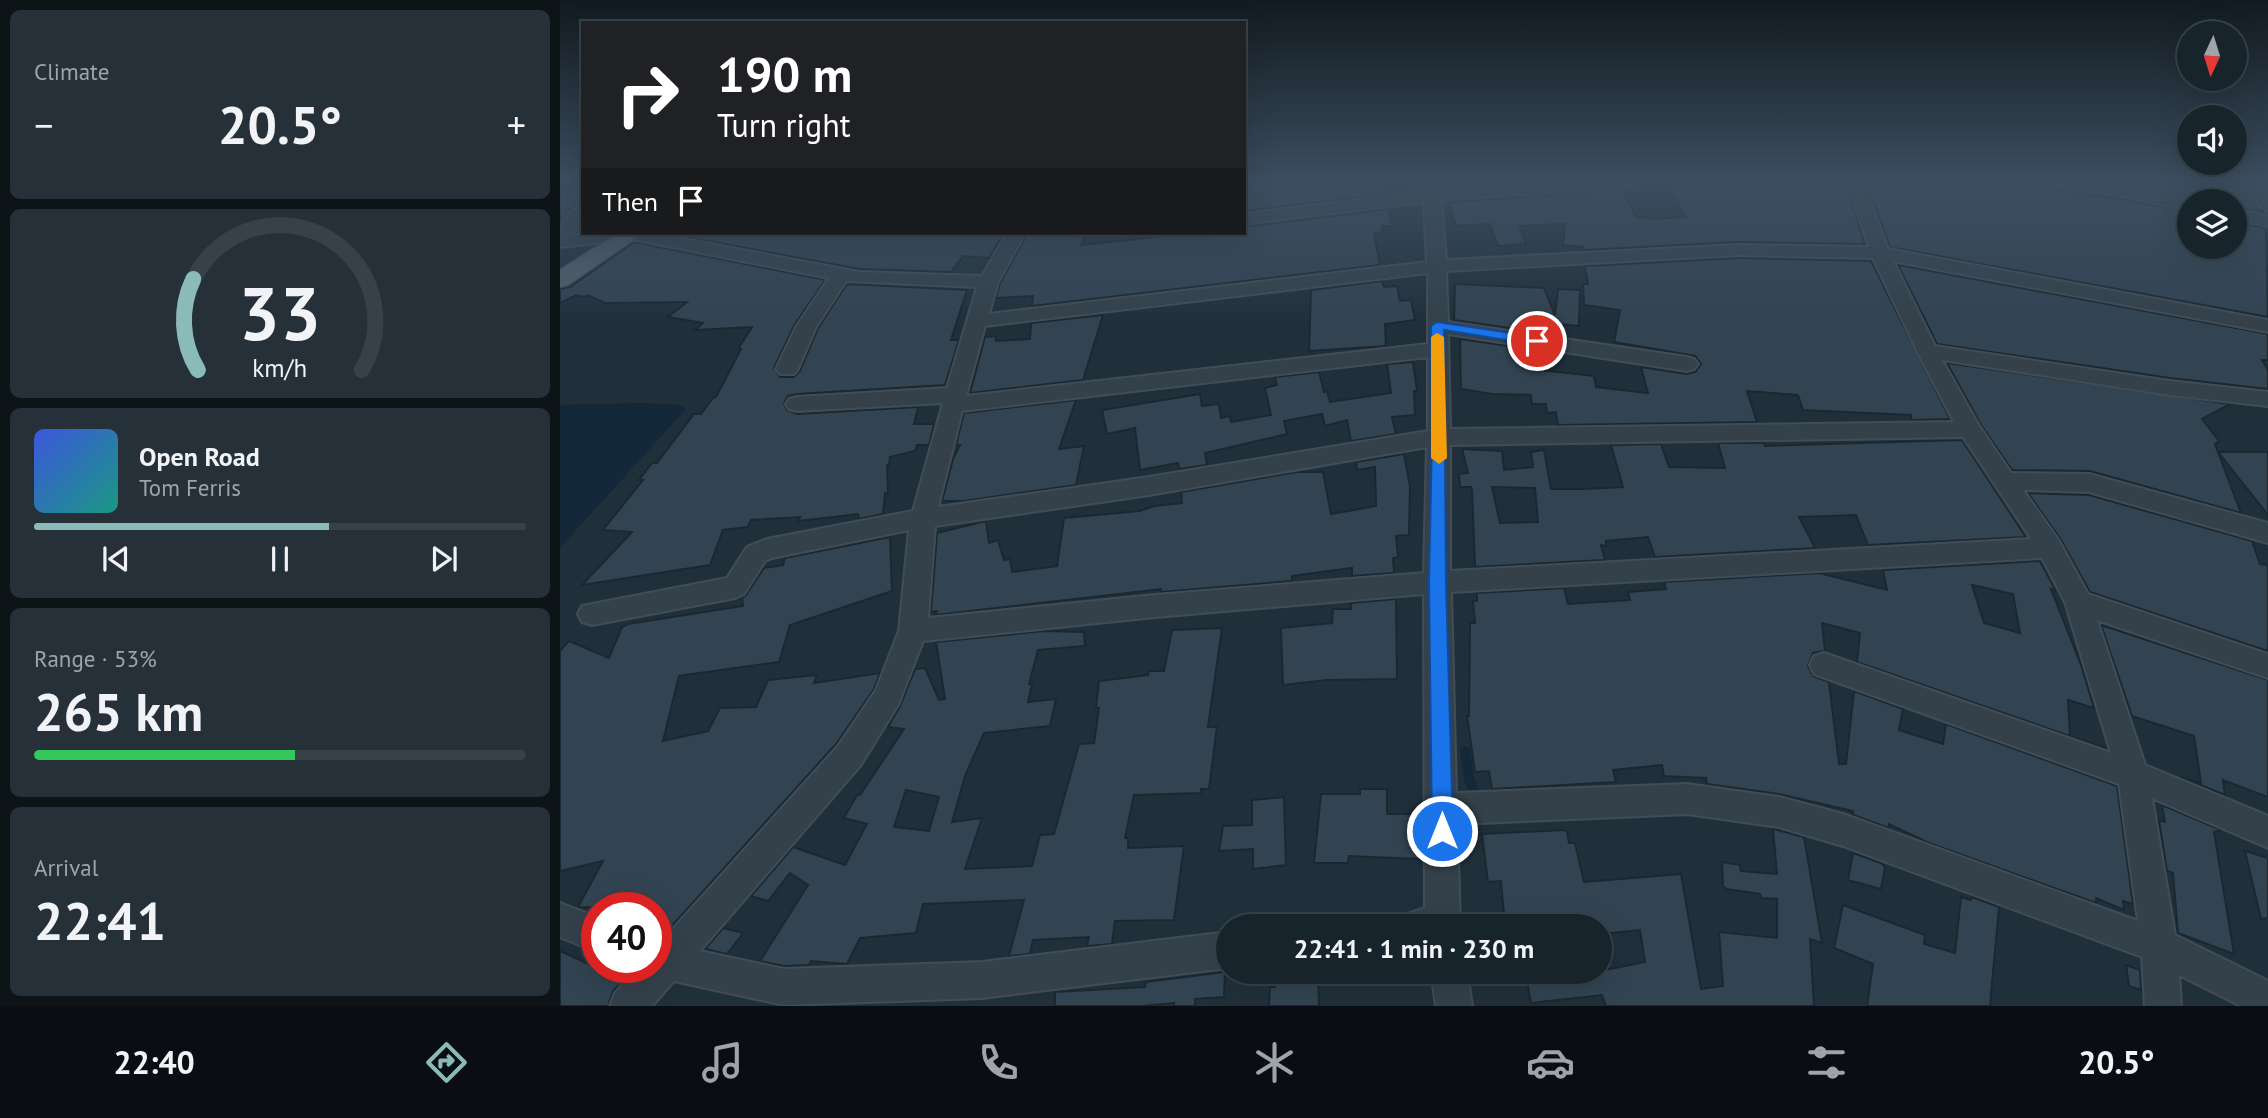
<!DOCTYPE html>
<html lang="en">
<head>
<meta charset="utf-8">
<style>
	:root { --surface:#18242c; --page:#253038; --text:#f1f3f6; --muted:#9fa4a9; --line:#364148; --accent:#8bbbb9 }
	body { margin:0; font-family:"PT Sans",sans-serif; background:var(--page); color:var(--text); height:100vh; display:flex; flex-direction:column; font-size:26px; white-space:nowrap }
	* { box-sizing:border-box; margin:0 }
	p { font-size:23px; color:var(--muted) }
	.icon { flex:none; width:38px; height:38px; fill:none; stroke:currentColor; stroke-width:2; stroke-linecap:round; stroke-linejoin:round }
	.map { position:relative; flex:1; overflow:hidden }
	.sheet { display:flex; flex-direction:column; gap:10px; padding:10px; background:#0d1418; width:560px }
	.sheet>* { flex:none }
	.guide { position:absolute; left:21px; top:21px; width:665px; height:214px; border-radius:0px; box-shadow:0 7px 28px #0002,0 0 0 2px var(--line); background:#202124; color:#fff; overflow:hidden }
	.needle { width:46px; rotate:184deg }
	.controls { position:absolute; left:1617px; top:21px; display:grid; gap:14px }
	.controls a { display:grid; place-items:center; width:70px; height:70px; border-radius:50%; background:var(--surface); box-shadow:0 7px 28px #0002,0 0 0 2px var(--line); font-size:35px }
	.speed { position:absolute; left:21px; top:892px; display:flex; gap:14px; font-size:35px; font-weight:700; text-align:center }
	.speed>* { display:grid; place-content:center; width:91px; height:91px; border-radius:50%; background:var(--surface); box-shadow:0 7px 28px #0002,0 0 0 2px var(--line); line-height:1 }
	.speed .limit { border:10px solid #d22; background:#fff; color:#111 }
	.pin { position:absolute; display:grid; place-items:center; width:60px; height:60px; color:#fff; margin:-30px; border:4px solid #fff; border-radius:50%; box-shadow:0 2px 7px #0007 }
	.me { position:absolute; width:77px; margin:-38px; rotate:0deg; stroke-linejoin:round; filter:drop-shadow(0 0 5px #0008) }
	.turn { display:flex; align-items:center; gap:24px; height:147px; padding:0 21px; font-size:32px }
	.turn .icon { width:91px; height:91px; stroke-width:2.5 }
	.turn b { display:block; font-size:49px; line-height:60px }
	.then { display:flex; align-items:center; height:66px; padding:0 21px; background:#0003; gap:14px; font-size:26px }
	.big { font-size:52px; font-weight:600; line-height:1.1 }
	.sheet .card { flex:1; display:flex; flex-direction:column; justify-content:center; gap:10px; min-width:0; padding:0 24px; border-radius:10px; background:var(--page) }
	.sheet .dial { align-items:center; gap:0 }
	.dial svg { height:182px; overflow:visible; fill:none; stroke:var(--line); stroke-width:7; stroke-linecap:round; text-anchor:middle }
	.dial text { fill:var(--text); stroke:none }
	.song { display:flex; align-items:center; gap:21px }
	.cover { width:84px; height:84px; border-radius:10px; background:linear-gradient(135deg,hsl(230 70% 55%),hsl(170 70% 35%)) }
	.played { height:7px; border-radius:4px; background:linear-gradient(90deg,var(--accent) 60%,var(--line) 60%) }
	.keys { display:flex; justify-content:space-around; direction:ltr }
	.heat { display:flex; justify-content:space-between; align-items:center; font-size:38px; direction:ltr }
	.charge { height:10px; border-radius:5px; background:linear-gradient(90deg,#34c759 53%,var(--line) 0) }
	.trip { position:absolute; left:656px; top:914px; width:396px; height:70px; border-radius:35px; background:var(--surface); box-shadow:0 7px 28px #0002,0 0 0 2px var(--line); font-weight:600; line-height:70px; text-align:center }
	.menu { display:flex; height:112px; justify-content:space-around; align-items:center; background:#0a0e12; color:var(--muted) }
	.menu .icon { width:49px; height:49px }
	.menu .selected { color:var(--accent) }
	.menu b { font-size:32px; color:var(--text) }
	main { display:flex; flex:1; min-height:0 }
	.map>svg:first-child { display:block }
</style>
</head>
<body>
<main>
<section class="sheet">
<div class="card"><p>Climate</p>
<div class="heat"><a>−</a><b class="big">20.5°</b><a>+</a></div>
</div>
<div class="card dial"><svg viewBox="0 0 100 80">
<path d="M14 69A42 42 0 1 1 86 69"/>
<path d="M14 69A42 42 0 0 1 12 29" stroke="#8bbbb9"/>
<text x="50" y="56" font-size="32" font-weight="700">33</text>
<text x="50" y="72" font-size="11">km/h</text>
</svg></div>
<div class="card">
<div class="song"><i class="cover"></i><div><b>Open Road</b><p>Tom Ferris</p></div></div>
<div class="played"></div>
<div class="keys"><svg class="icon" aria-label="previous" viewBox="0 0 24 24"><path d="M18 5L8 12l10 7zM5 5v14"/></svg><svg class="icon" aria-label="pause" viewBox="0 0 24 24"><path d="M8 5v14M16 5v14"/></svg><svg class="icon" aria-label="next" viewBox="0 0 24 24"><path d="M6 5l10 7-10 7zM19 5v14"/></svg></div>
</div>
<div class="card"><p>Range · 53%</p><b class="big">265 km</b><div class="charge"></div></div>
<div class="card"><p>Arrival</p><b class="big">22:41</b></div>
</section>
<div class="map">
<svg width="1708" height="1006" viewBox="0 0 1708 1006">
	<rect width="100%" height="100%" fill="#20303b"/>
	<path fill="#132839" d="M81,403L120,405L126,409L0,548V405Z"/>
	<g fill="none" stroke-linecap="round" stroke-linejoin="round">
		<path stroke="#132839" stroke-width="10" d="M905,751L909,779L918,800"/>
	</g>
	<path fill="#324452" stroke="#1b2832" stroke-width="2" fill-rule="evenodd" d="M713,182H826L827,194L684,211V185Z
		M1153,182H1285L1305,244L1178,242L1023,250V247L1003,245L1005,224L959,226L966,244L938,246L930,224L896,226L889,202L1062,190L1076,217L1093,219L1126,217L1107,186Z
		M1306,182H1471L1493,190L1561,199L1629,212V247H1675V222L1706,228L1708,317L1330,247Z
		M1547,182H1688L1697,207L1702,212L1675,207V201H1640Z
		M0,189L23,190V204L8,210L0,223Z
		M829,209L832,226H822V233H814L820,265L472,306L473,296L436,298L440,283L468,233L525,237L521,245L606,236L605,233H684V227Z
		M105,233H444L429,258L403,256L391,272L299,269Z
		M74,242L265,280L234,326L214,368L220,377H234L240,371L258,328L287,284L407,290L391,340H399L385,385L237,394L228,396L224,403L227,410L237,414L358,407L354,424H374L369,445H357L355,451L330,457L329,465H327L328,493H325L323,514L299,519L298,514L238,521L240,517L191,520L188,527L163,530L150,565L22,585L72,532L43,530L83,480H79L92,463H97L134,414H141L153,398L156,397L181,349H178L192,327L135,330L143,323L108,317L127,302L45,303L28,295L24,297L16,295L0,303V289L10,287Z
		M1178,258L1311,261L1390,419L1351,420V415L1243,410L1238,395L1187,391L1197,422L998,425L996,412L987,413L986,404H972L971,395L932,394L901,389L900,339L977,350L981,370L1034,376L1036,387L1088,393L1081,367L1127,374L1135,372L1141,364L1135,356L1054,342L1060,310L1024,305L1023,284H1028L1025,266Z
		M1338,265L1708,334V360H1702L1708,370V389L1610,378L1377,344Z
		M822,281L824,287L837,286L840,301L851,300L855,320L825,324L826,346L749,351L751,290Z
		M895,284L984,288L995,315L998,289L1020,290L1019,326L979,322L977,332L894,320Z
		M543,315L523,380L410,393L425,337L435,336L436,341L470,339L471,323Z
		M853,362L857,391H854L855,415L832,417L836,434L791,441L787,420L765,426L762,414L724,421L727,434L645,453L647,465L619,469L618,463L580,470L575,428L547,434L542,410L640,394L642,406L659,404L661,418L670,416L671,422L711,415L705,388L717,385L715,377L759,372L764,392L767,391L770,402L831,393L827,364Z
		M1387,363L1670,404L1642,419L1659,441L1655,444L1658,452H1708V515L1658,452L1681,513L1530,471L1452,470L1421,425Z
		M516,400L499,449L524,446L516,485L404,501H382L393,459L400,445H396L404,413Z
		M1402,440L1466,537L1308,545L1296,515L1239,517L1255,548L1095,557L1088,537L1046,541V546L1041,545L1045,560L915,567L912,490L911,487H900L899,474L908,473L902,449L942,451L944,470L973,467L971,452L984,450L991,489H1024L1063,487L1051,445L1101,444L1109,467L1165,468L1158,443H1204L1205,446ZM932,487L975,488L978,522L940,523Z
		M844,454L850,486L849,535L836,536L838,557L833,558L834,573L792,576V568L732,576V581L601,592V589L375,615L377,611L371,612L377,533L426,521L429,543L438,540L444,560L450,559L452,572L497,566L504,518L580,511L594,506L622,503L621,492L736,472H763L771,514L816,506L815,467L797,470L796,462Z
		M1468,493L1529,495L1692,541L1700,564L1708,565V651L1530,592L1501,540Z
		M330,537L332,591L230,625L219,662L119,676L103,741L148,731L160,708L196,707L208,680L257,675L254,683L320,673L314,689L276,744L102,937L96,936V908L18,907L43,861L0,871V651L9,641L49,658L62,627L68,624L183,606L182,598L186,595L204,568L223,565L225,558Z
		M1480,561L1496,591L1491,589L1521,665L1534,708L1508,700L1510,736L1547,749L1297,662L1300,633L1262,623L1265,651L1253,653L1248,666L1253,676L1269,682L1279,764H1286L1294,691L1343,709L1339,730L1383,744L1386,724L1557,786L1573,904L1563,901L1564,910L1536,898V903L1369,843L1329,824V828L1293,815V811L1219,794L1147,784L1146,778L1104,776L1102,765L1053,770L1056,782L932,789L929,771L915,772L907,716H909L910,623H915L913,601H917V593L1004,588L1008,604L1070,600L1068,592L1106,589L1104,582L1259,573L1327,590L1323,570ZM1412,585L1453,594L1460,633L1424,623Z
		M836,599L837,679L767,680L723,685L721,628L772,623L773,609H791V603Z
		M1541,625L1708,680V797L1663,780L1665,795L1621,777L1641,783L1634,736L1572,716Z
		M662,628L648,727H657L649,789H641V793L574,795L565,838H568V848L624,846L614,920L555,921L552,944L527,946L529,937L473,940L470,954L449,956L464,900L363,904L356,933L300,938L287,964L251,961L249,965L224,966L200,961L248,885L230,873L208,901L191,896L233,847L285,865L307,824L284,818L297,795H300L344,729L328,727L340,706L355,669L365,668L379,700L385,699L376,642L484,631L524,632L525,646L478,650L469,684H472L468,702L496,699L490,726L424,733L405,776L392,822L422,818L405,869L472,866L480,835L494,834L519,744L534,743L539,708H536L539,681L588,675L589,671H604L612,630ZM346,790L379,797L369,831L334,827Z
		M800,789H827V814H859V859L789,856L788,863H754L761,794H800Z
		M724,797L726,865L693,869V849L659,851L663,826L692,825V800Z
		M1602,805L1661,830L1654,832L1674,954L1618,933L1613,873L1607,871L1599,820L1605,822Z
		M1213,829L1244,837L1262,943L1250,939L1254,1006H1046L1042,995L971,1003L965,971H1040L1085,962L1080,930L1040,934V926H945L941,881L928,882L922,834L1004,830L1007,832L1009,843H1015L1024,882L1121,874L1141,989L1163,986L1159,932L1217,938V899L1201,898L1200,894L1166,889L1163,886L1162,862L1180,865L1181,871L1217,874Z
		M1685,851L1708,858V918L1701,919Z
		M1293,853L1323,864L1325,868L1321,889L1288,880Z
		M1401,897L1411,900L1412,897L1439,907L1430,1006H1307L1313,964L1274,948L1283,905L1365,935L1364,944L1395,953Z
		M163,928L183,933L167,954L145,949Z
		M0,951L37,968L74,969L53,991L48,1006H0Z
		M1566,965L1580,970L1581,990L1569,986Z
		M716,971H758L759,1006H709L710,987H715Z
		M665,972L664,997L635,999V1006H614V1003L582,1006H495V992L585,987L586,982Z"/>
	<g fill="none" stroke-linecap="round" stroke-linejoin="round">
		<g stroke="#404d57" stroke-width="4">
			<path id="minor" d="M863,182H879L880,190L997,182H1076L1068,187L881,200L886,260L1178,245L1309,247L1287,182H1303L1328,249L1708,320V332L1333,261L1375,346L1610,381L1708,392V406L1610,395L1382,360L1419,426L1451,473L1529,474L1708,523V543L1529,492L1463,490L1499,541L1528,594L1708,654V678L1537,620L1585,765L1708,816V848L1592,798L1615,935L1708,981V1006H1681L1619,975L1621,1006H1585L1582,957L1283,846L1219,827L1127,814L897,824L900,926H843L848,914L865,908L864,594L595,617L363,641L338,705L300,766L140,951L224,969L422,962L668,932V968L422,998L224,1005L114,981L92,1006H50L55,993L78,968H96V941L101,942L278,746L316,690L339,631L349,530L212,558L205,561L184,594L175,598L32,625L22,622L18,614L22,606L167,578L187,547L207,539L353,511L383,403L237,411L229,409L226,404L229,399L237,397L387,388L417,287L286,281L256,327L238,369L234,374H220L216,369L236,327L269,278L71,239L0,247C0,229 1,211 23,206V221L11,235L92,233L299,272L422,276L447,233H465L438,282L429,314L867,262L864,202L684,224V214L863,192ZM1178,255L1313,258L1357,351L1394,422L890,429L888,334L1127,371L1134,369L1138,364L1134,359L1127,357L888,322L886,271ZM868,273V344L406,396L425,326ZM868,357V431L589,477L378,507L402,411ZM1403,437L1471,539L890,571V445ZM867,447L864,573L595,595L368,618L375,526L589,495ZM1482,558L1505,602L1551,753L1264,653L1254,656L1250,665L1254,674L1559,784L1578,921L1283,814L1219,797L1127,784L896,793L891,592Z
				M1485,182H1532L1635,201H1629V210L1561,196L1493,187Z
				M1690,182H1706L1708,211L1699,206Z
				M1675,209L1708,216V226L1675,219Z
				M0,903L37,917V952L0,937Z
				M871,971H907L912,1006H876Z"/>
		</g>
		<g stroke="#404d57" stroke-width="3">
			<path id="major" d="M58,233H83L8,285L0,287V270Z"/>
		</g>
		<use href="#minor" fill="#34414b" fill-rule="evenodd"/>
		<use href="#major" fill="#52606b" fill-rule="evenodd"/>
	</g>
	<linearGradient id="sky" x2="0" y2="1"><stop stop-color="#121a20"/><stop offset="0.56" stop-color="#3c4e60"/><stop offset="1" stop-color="#3c4e60" stop-opacity="0"/></linearGradient>
	<rect width="1708" height="323" fill="url(#sky)"/>
	<path fill="#1a73e8" stroke="#114b97" stroke-width="2" d="M877,322L977,337L984,341L977,345L884,330L886,582L893,831L890,839L882,842L875,839L872,831L869,582L872,437L871,326Z"/>
	<path fill="#f59e0b" d="M877,333L884,337L887,458L879,464L871,458V337Z"/>
</svg>
<div class="controls">
<a><svg class="needle" viewBox="-14 -14 28 28"><path d="M0-13l5 13h-10z" fill="#e53935"/><path d="M0 13l5-13h-10z" fill="#9fa4a9"/></svg></a>
<a><svg class="icon" aria-label="sound" viewBox="0 0 24 24"><path d="M4 9h4l5-4v14l-5-4H4zM17 9q2 3 0 6"/></svg></a>
<a><svg class="icon" aria-label="layers" viewBox="0 0 24 24"><path d="M12 4l9 5-9 5-9-5zM3 14l9 5 9-5"/></svg></a>
</div>
<div class="speed"><div class="limit">40</div></div>
<div class="pin" style="left:977px;top:341px;background:#d93025"><svg class="icon" aria-label="arrive" viewBox="0 0 24 24"><path d="M6 21V4h12l-3 4 3 4H6"/></svg></div>
<svg class="me" style="left:882px;top:831px" viewBox="-20 -20 40 40"><circle r="17" fill="#1a73e8" stroke="#fff" stroke-width="3"/><path d="M0-11L8 9 0 5-8 9z" fill="#fff"/></svg>
<div class="trip">22:41 · 1 min · 230 m</div>
<div class="guide">
<div class="turn"><svg class="icon" aria-label="right" viewBox="0 0 24 24"><path d="M7 20v-9h11M14 6l5 5-5 5"/></svg><div><b>190 m</b>Turn right</div></div>
<div class="then">Then<svg class="icon" aria-label="arrive" viewBox="0 0 24 24"><path d="M6 21V4h12l-3 4 3 4H6"/></svg></div>
</div>
</div>
</main>
<nav class="menu">
<b>22:40</b>
<svg class="icon selected" aria-label="directions" viewBox="0 0 24 24"><path d="M12 3l9 9-9 9-9-9zM9 14v-3h6M13 9l2 2-2 2"/></svg>
<svg class="icon" aria-label="music" viewBox="0 0 24 24"><path d="M9 18V5l10-2v13"/><circle cx="6" cy="18" r="3"/><circle cx="16" cy="16" r="3"/></svg>
<svg class="icon" aria-label="phone" viewBox="0 0 24 24"><path d="M5 4h4l2 5-3 2q2 4 5 5l2-3 5 2v4C11 20 4 13 5 4z"/></svg>
<svg class="icon" aria-label="climate" viewBox="0 0 24 24"><path d="M12 3v18M4 7l16 10M4 17L20 7"/></svg>
<svg class="icon" aria-label="car" viewBox="0 0 24 24"><path d="M5 17H2v-5l4-1 3-4h7l3 4 3 1v5h-3M9 17h6M6 11h13"/><circle cx="7" cy="17" r="2"/><circle cx="17" cy="17" r="2"/></svg>
<svg class="icon" aria-label="filters" viewBox="0 0 24 24"><path d="M4 7h16M4 17h16"/><circle cx="9" cy="7" r="2"/><circle cx="15" cy="17" r="2"/></svg>
<b>20.5°</b>
</nav>
</body>
</html>
